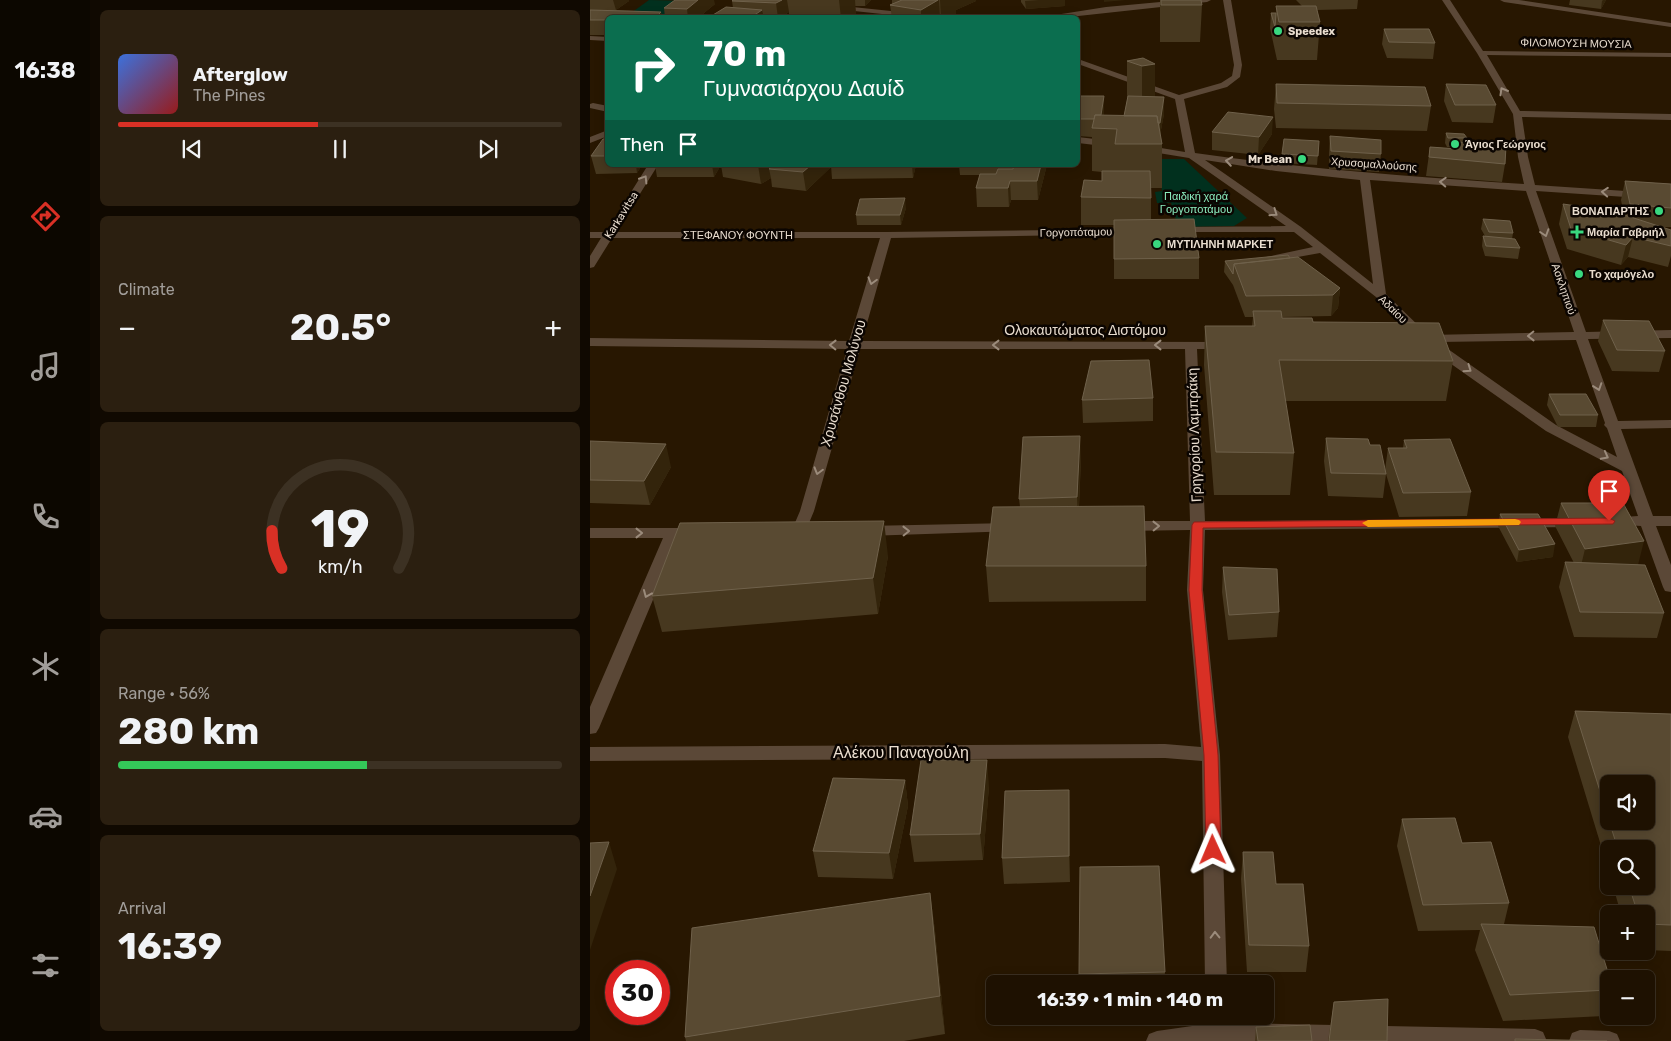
<!DOCTYPE html>
<html lang="en">
<head>
<meta charset="utf-8">
<style>
	:root { --surface:#1e1101; --page:#2b1f10; --text:#f1f3f6; --muted:#a19d99; --line:#3c3123; --accent:#d93025 }
	body { margin:0; font-family:Rubik,sans-serif; background:var(--page); color:var(--text); height:100vh; display:flex; flex-direction:column; font-size:19px; white-space:nowrap }
	* { box-sizing:border-box; margin:0 }
	p { font-size:16px; color:var(--muted) }
	.icon { flex:none; width:28px; height:28px; fill:none; stroke:currentColor; stroke-width:2; stroke-linecap:round; stroke-linejoin:round }
	.map { position:relative; flex:1; overflow:hidden }
	.side { display:flex; flex-direction:column; gap:10px; padding:10px; background:#100901; width:500px }
	.side>* { flex:none }
	.hud { position:absolute; left:15px; top:15px; width:475px; height:152px; border-radius:8px; box-shadow:0 2px 12px #0003,0 0 0 1px var(--line); background:#0b6e4f; color:#fff; overflow:hidden }
	.fabs { position:absolute; left:1010px; top:775px; display:grid; gap:10px }
	.fabs a { display:grid; place-items:center; width:55px; height:55px; border-radius:8px; background:var(--surface); box-shadow:0 2px 12px #0003,0 0 0 1px var(--line); font-size:25px }
	.speed { position:absolute; left:15px; top:960px; display:flex; gap:10px; font-size:25px; font-weight:700; text-align:center }
	.speed>* { display:grid; place-content:center; width:65px; height:65px; border-radius:50%; background:var(--surface); box-shadow:0 2px 12px #0003,0 0 0 1px var(--line); line-height:1 }
	.speed .limit { border:8px solid #d22; background:#fff; color:#111 }
	.pin { position:absolute; display:grid; place-items:center; width:42px; height:42px; color:#fff; margin:-51px -21px; border-radius:50% 50% 50% 0; rotate:-45deg; box-shadow:0 0 5px #0007 }
	.pin .icon { rotate:45deg }
	.me { position:absolute; width:55px; margin:-28px; rotate:359deg; stroke-linejoin:round; filter:drop-shadow(0 0 4px #0008) }
	.turn { display:flex; align-items:center; gap:18px; height:105px; padding:0 15px; font-size:22px }
	.turn .icon { width:65px; height:65px; stroke-width:2.5 }
	.turn b { display:block; font-size:35px; line-height:42px }
	.then { display:flex; align-items:center; height:48px; padding:0 15px; background:#0003; gap:10px; font-size:19px }
	.big { font-size:38px; font-weight:700; line-height:1.1 }
	.side .card { flex:1; display:flex; flex-direction:column; justify-content:center; gap:8px; min-width:0; padding:0 18px; border-radius:8px; background:var(--page) }
	.side .dial { align-items:center; gap:0 }
	.dial svg { height:130px; overflow:visible; fill:none; stroke:var(--line); stroke-width:7; stroke-linecap:round; text-anchor:middle }
	.dial text { fill:var(--text); stroke:none }
	.song { display:flex; align-items:center; gap:15px }
	.cover { width:60px; height:60px; border-radius:8px; background:linear-gradient(135deg,hsl(220 70% 55%),hsl(0 70% 35%)) }
	.played { height:5px; border-radius:2px; background:linear-gradient(90deg,var(--accent) 45%,var(--line) 45%) }
	.keys { display:flex; justify-content:space-around; direction:ltr }
	.heat { display:flex; justify-content:space-between; align-items:center; font-size:28px; direction:ltr }
	.charge { height:8px; border-radius:4px; background:linear-gradient(90deg,#34c759 56%,var(--line) 0) }
	.trip { position:absolute; left:396px; top:975px; width:288px; height:50px; border-radius:8px; background:var(--surface); box-shadow:0 2px 12px #0003,0 0 0 1px var(--line); font-weight:700; line-height:50px; text-align:center }
	main { display:flex; flex:1; min-height:0 }
	.tab-bar { display:flex; flex-direction:column; width:90px; justify-content:space-around; align-items:center; background:#0c0700; color:var(--muted) }
	.tab-bar .icon { width:35px; height:35px }
	.tab-bar .active { color:var(--accent) }
	.tab-bar b { font-size:22px; color:var(--text) }
	.map>svg:first-child { display:block }
</style>
</head>
<body>
<main>
<nav class="tab-bar">
<b>16:38</b>
<svg class="icon active" aria-label="directions" viewBox="0 0 24 24"><path d="M12 3l9 9-9 9-9-9zM9 14v-3h6M13 9l2 2-2 2"/></svg>
<svg class="icon" aria-label="music" viewBox="0 0 24 24"><path d="M9 18V5l10-2v13"/><circle cx="6" cy="18" r="3"/><circle cx="16" cy="16" r="3"/></svg>
<svg class="icon" aria-label="phone" viewBox="0 0 24 24"><path d="M5 4h4l2 5-3 2q2 4 5 5l2-3 5 2v4C11 20 4 13 5 4z"/></svg>
<svg class="icon" aria-label="climate" viewBox="0 0 24 24"><path d="M12 3v18M4 7l16 10M4 17L20 7"/></svg>
<svg class="icon" aria-label="car" viewBox="0 0 24 24"><path d="M5 17H2v-5l4-1 3-4h7l3 4 3 1v5h-3M9 17h6M6 11h13"/><circle cx="7" cy="17" r="2"/><circle cx="17" cy="17" r="2"/></svg>
<svg class="icon" aria-label="filters" viewBox="0 0 24 24"><path d="M4 7h16M4 17h16"/><circle cx="9" cy="7" r="2"/><circle cx="15" cy="17" r="2"/></svg>
</nav>
<section class="side">
<div class="card">
<div class="song"><i class="cover"></i><div><b>Afterglow</b><p>The Pines</p></div></div>
<div class="played"></div>
<div class="keys"><svg class="icon" aria-label="previous" viewBox="0 0 24 24"><path d="M18 5L8 12l10 7zM5 5v14"/></svg><svg class="icon" aria-label="pause" viewBox="0 0 24 24"><path d="M8 5v14M16 5v14"/></svg><svg class="icon" aria-label="next" viewBox="0 0 24 24"><path d="M6 5l10 7-10 7zM19 5v14"/></svg></div>
</div>
<div class="card"><p>Climate</p>
<div class="heat"><a>−</a><b class="big">20.5°</b><a>+</a></div>
</div>
<div class="card dial"><svg viewBox="0 0 100 80">
<path d="M14 69A42 42 0 1 1 86 69"/>
<path d="M14 69A42 42 0 0 1 8 46" stroke="#d93025"/>
<text x="50" y="56" font-size="32" font-weight="700">19</text>
<text x="50" y="72" font-size="11">km/h</text>
</svg></div>
<div class="card"><p>Range · 56%</p><b class="big">280 km</b><div class="charge"></div></div>
<div class="card"><p>Arrival</p><b class="big">16:39</b></div>
</section>
<div class="map">
<svg width="1081" height="1041" viewBox="0 0 1081 1041">
	<rect width="100%" height="100%" fill="#281701"/>
	<path fill="#01301e" d="M59,0L100,1L77,17L34,18Z
		M566,159H594L657,218L644,226L588,227L581,203H567L565,192L572,191Z"/>
	<g fill="none" stroke-linecap="round" stroke-linejoin="round">
		<path fill="#5b4837" fill-rule="evenodd" d="M3,103L18,106V112L0,108V104Z"/>
		<path fill="#5b4837" fill-rule="evenodd" d="M592,0H621L617,2L470,18H446L516,7Z
			M633,0H641L652,65L650,77L637,87L594,99L605,153C715,169 824,177 934,184L928,157L923,114L887,53L852,0H860L893,51L1081,53V57L897,55L930,111L1081,114V120L932,117L938,157L945,185L1081,194V200L946,191L996,332L1081,330V338L998,339L1028,421L1081,420V428L1031,429L1063,516H1081V526H1066L1081,565V592L1075,591L1073,587L1051,526L1019,524L1016,521L1019,518L1048,516L1032,471L956,431L830,342L786,297L730,253L680,262L676,261L674,259L676,257L723,247L704,232H582L581,230L586,227L696,226L599,158L550,150V146L553,145L595,152L585,99L488,64V59L589,95L631,83L642,76L644,65ZM615,160L686,171L770,180L783,284L711,227ZM780,180L936,191L984,332L838,335L796,294ZM986,340L1015,423L1014,425L1017,428L1027,457L966,425L848,342Z
			M910,0H929L1081,23V27L914,2Z
			M243,5L301,11L305,13L301,15L246,9L242,7Z
			M0,36L18,37V41L0,40Z
			M18,130V136L0,143V137Z
			M488,137L522,141L527,144L522,147L488,143Z
			M58,165H68L26,232H296L547,229L548,231L547,233L543,234L301,238L272,341L637,342L639,345L633,349H607L615,521L991,519L994,522L991,525L986,527L615,530L613,590L630,755L637,984H615L612,761L575,758L0,761V747L575,744L611,747L597,590L600,530L534,531L529,529L526,526L529,523L534,521H600L595,349H270L224,511L214,535H204L201,532L210,511L257,349L0,346V338L259,341L290,238H22L4,267L0,268V256L11,238H0V232H16Z
			M421,523L426,525L429,528L426,531L276,536L271,534L268,531L271,528L276,526Z
			M0,528H106L111,530L114,533L111,536L89,538L9,728L6,733L0,734V707L73,538H0Z
			M616,1016H638V1023L945,1029L953,1032L956,1039L955,1041H556L559,1034L567,1031L616,1024Z
			M990,1030L1019,1031L1027,1034L1030,1041H979L982,1033Z"/>
	</g>
	<path fill="#47381f" d="M0,0H39V1L26,10L71,12L72,18H18V35H0Z
		M143,0H281L275,6H265L266,14L260,18H199V12L190,18H118L143,8L142,1Z
		M302,0H386V1L366,10V16L365,18H302L300,5L302,4Z
		M431,0H475V6L436,9L431,2Z
		M570,0L612,5L610,42H570Z
		M706,0H768L767,9L727,10L730,22L727,60H687L680,28L681,13H686V6H712Z
		M980,0H1016L1011,9L979,5Z
		M125,4L108,18H75L74,8Z
		M794,29L845,43L843,59L797,58L792,44Z
		M553,58L565,97L574,114L570,135L572,144V188H561V219L609,258V279H524V225H491V197L512,181V172L502,171V137L488,136V96L514,114V115L534,116L537,100V61Z
		M686,84L841,106L837,131L686,128L684,109Z
		M856,84L906,105L903,123L862,122L854,101Z
		M622,132L682,134L668,155L622,150Z
		M856,133L877,138L876,143L915,164L912,182L836,176L840,147L868,149V147H857L855,143Z
		M740,136L791,154L789,172L739,169V155Z
		M18,139V165H52L47,173L6,174L1,156Z
		M729,141L727,165L692,163V154Z
		M65,165H240V168L216,191L182,187L181,178L171,184L133,177L131,165L124,177H67Z
		M241,165H326L323,178L242,179Z
		M369,165H457L448,200H421L419,207H387L386,188L390,175H370Z
		M1035,181L1081,184V227H1071L1081,230V256L1078,267L1038,257L1031,265L977,249L969,224L973,204L1034,215L1031,200Z
		M316,208L311,225H267L266,215Z
		M893,219L923,233L922,239L930,248L928,259L895,256L892,246L893,236H895L891,229Z
		M700,258L750,288L748,308L741,316L692,317V318L723,322L863,361L856,401H695L704,453L700,495H624L614,365L615,326H662L663,317H655L643,285L634,272L635,261Z
		M1013,320L1075,351L1069,372L1022,371L1008,341Z
		M959,394L1008,415L1006,427H968L957,405Z
		M563,398V421L493,423L492,400Z
		M736,438L780,445L795,470L798,448H813L814,440L881,492L877,516L809,517L796,474L793,498L738,496L734,461Z
		M0,441L81,467L60,505L0,503Z
		M491,459L489,507L556,566V601L399,602L396,566L430,507L429,499Z
		M971,503L1048,565L1074,613L1067,638L984,637L969,587L975,562L984,563L965,526Z
		M910,514L963,557L927,562L908,526Z
		M298,556L288,614L72,632L62,596Z
		M633,567L689,612L687,637L638,640L632,592Z
		M985,711L1081,714V951L1056,950V914H1031L1023,886H1056V849H1019V872L978,737Z
		M315,780L318,806L303,879L228,877L223,851Z
		M399,786L393,860L324,862L320,835Z
		M480,816V882L414,884L412,858Z
		M812,819L872,843L919,903L914,924L1019,979V1002L1014,1016L913,1021L885,950L890,930L828,931L807,846Z
		M653,852L686,884L719,946L716,972H657L651,879Z
		M340,893L345,931L355,1034L314,1041H96L95,1037Z
		M575,972L574,984H490L489,974Z
		M744,1002L797,1041H738Z
		M666,1027L722,1041H665Z"/>
	<path fill="#33240b" d="M23,0H39V1L26,10Z
		M108,0H124L125,4L108,18H98L97,9Z
		M192,0H197L199,12L190,18H188L186,3Z
		M249,0H265L266,14L260,18H251Z
		M275,0H281L275,6Z
		M349,0L350,18H331V10Z
		M350,0H386V1L366,10V16L365,18H351Z
		M449,0H475V6L436,9L435,1Z
		M514,0H536L514,2Z
		M1013,0H1016L1011,9L1012,1Z
		M172,10L174,18H160Z
		M71,12L72,18H65Z
		M565,64V104L552,106V66Z
		M514,96V114L512,128L510,119Z
		M574,97V114L569,141L570,123Z
		M683,117L682,134L668,155L669,137Z
		M46,165H52L47,173Z
		M122,165H131L124,177Z
		M168,165H202L179,169L181,178L171,184Z
		M221,165H240V168L216,191L213,172Z
		M322,165H326L323,178Z
		M451,165H457L448,200L447,181Z
		M420,181L421,200L419,207L418,188Z
		M315,198L316,208L311,225L310,215Z
		M1043,237L1038,257L1031,265L1036,245Z
		M750,288L748,308L741,316L743,295Z
		M490,436L491,459L488,521L487,497Z
		M76,444L81,467L60,505L54,481Z
		M294,521L298,556L288,614L283,578Z
		M1054,541L1048,565L989,574L995,549Z
		M965,544L963,557L927,562L929,550Z
		M397,760L399,786L393,860L390,834Z
		M315,780L318,806L303,879L299,853Z
		M479,790L480,816V882L479,856Z
		M19,842L27,869L0,950V896Z
		M340,893L345,931L355,1034L350,996Z"/>
	<path fill="#594a32" stroke="#6f614b" d="M85,0H108L97,9L74,8Z
		M143,0H192L186,3L142,1Z
		M312,0H348L331,10L300,5Z
		M571,0H611L612,5H571Z
		M686,6H726L730,22H689Z
		M136,7L172,10L160,18H118Z
		M0,10L71,12L65,18H18V20H0Z
		M681,13H686L685,27Z
		M794,29H839L845,43L799,42Z
		M553,58L565,64L552,66L537,61Z
		M686,84L835,87L841,106L687,103Z
		M856,84L896,85L906,105H865Z
		M488,96H514L511,115H505L504,119H488Z
		M538,96L574,97L570,123H568L567,116H534Z
		M638,112L683,117L669,137L622,132Z
		M505,115L567,116L572,144H525L527,129L502,128Z
		M856,133L874,134L877,138H858Z
		M740,136L791,140V154L741,151Z
		M13,139H18V156H1Z
		M694,139L729,141L728,156L692,154Z
		M869,142L916,146L915,164L839,157L840,147L868,149Z
		M184,165H221L213,172L179,169Z
		M424,165H451L447,181H420L418,188H386L390,174H406L408,169H423Z
		M512,171H560L561,198L491,197L494,180L512,181Z
		M1035,181L1081,184V208L1040,204Z
		M315,198L310,215H266L270,199Z
		M973,204L1022,211L1081,230V246L1043,237L1036,245L981,229Z
		M604,219L609,258L524,259V220Z
		M893,219L920,221L923,233L899,232Z
		M893,236L925,239L930,248L896,246Z
		M698,255L700,258L644,264L643,274L635,261Z
		M708,257L750,288L743,295L656,296L644,264Z
		M663,311H691L692,318H722L723,322L849,323L863,361L689,360L704,453L626,452L615,326H665Z
		M1013,320L1059,321L1075,351L1027,350Z
		M559,360L563,398L492,400L501,361Z
		M959,394H996L1008,415H970Z
		M490,436L487,497L429,499L433,437Z
		M736,438L778,439L780,445H790L796,474L741,473Z
		M860,439L881,492L813,493L798,448H817L814,440Z
		M0,441L76,444L54,481L0,480Z
		M971,503H1033L1054,541L995,549Z
		M554,506L556,566H396L403,507Z
		M910,514H948L965,544L929,550Z
		M294,521L283,578L62,596L90,523Z
		M975,562L1055,565L1074,613L990,612Z
		M633,567L687,569L689,612L639,615Z
		M985,711L1081,714V925L1056,924V914H1048L1039,886H1056V849H1028L1019,821H1056V784H1019V820Z
		M331,760H397L390,834L320,835Z
		M243,778L315,780L299,853L223,851Z
		M479,790V856L412,858L415,791Z
		M865,818L872,843L901,842L919,903L833,905L812,819Z
		M19,842L0,896V843Z
		M653,852H683L686,884H713L719,946L659,945Z
		M569,866L575,972L489,974L490,867Z
		M340,893L350,996L95,1037L102,928Z
		M891,924L1004,927L1020,979H1019V990L920,995Z
		M798,999L797,1041H739L744,1002Z
		M720,1025L722,1041H668L666,1027Z
		M925,1039L1017,1041H925Z"/>
	<defs><path id="oneway-chevron" d="M-2-3.5L2.5 0L-2 3.5" fill="none" stroke-width="1.6" stroke-linecap="round" stroke-linejoin="round" transform="scale(1.25)"/></defs>
	<g stroke="#9b8b7b">
		<use href="#oneway-chevron" transform="translate(913 91) rotate(-120)"/>
		<use href="#oneway-chevron" transform="translate(639 161) rotate(-171)"/>
		<use href="#oneway-chevron" transform="translate(54 179) rotate(-58)"/>
		<use href="#oneway-chevron" transform="translate(853 182) rotate(-177)"/>
		<use href="#oneway-chevron" transform="translate(1015 192) rotate(-176)"/>
		<use href="#oneway-chevron" transform="translate(684 213) rotate(35)"/>
		<use href="#oneway-chevron" transform="translate(955 233) rotate(72)"/>
		<use href="#oneway-chevron" transform="translate(282 281) rotate(106)"/>
		<use href="#oneway-chevron" transform="translate(941 336) rotate(179)"/>
		<use href="#oneway-chevron" transform="translate(243 345) rotate(-179)"/>
		<use href="#oneway-chevron" transform="translate(406 345) rotate(180)"/>
		<use href="#oneway-chevron" transform="translate(568 345) rotate(180)"/>
		<use href="#oneway-chevron" transform="translate(878 369) rotate(35)"/>
		<use href="#oneway-chevron" transform="translate(1008 387) rotate(71)"/>
		<use href="#oneway-chevron" transform="translate(1015 456) rotate(28)"/>
		<use href="#oneway-chevron" transform="translate(228 471) rotate(106)"/>
		<use href="#oneway-chevron" transform="translate(566 526) rotate(-1)"/>
		<use href="#oneway-chevron" transform="translate(316 531) rotate(-1)"/>
		<use href="#oneway-chevron" transform="translate(49 533)"/>
		<use href="#oneway-chevron" transform="translate(57 594) rotate(113)"/>
		<use href="#oneway-chevron" transform="translate(625 935) rotate(-91)"/>
	</g>
	<path fill="#d93025" stroke="#8d1f18" d="M1019,518L1025,521L1023,524L613,528L612,590L628,755L631,850L629,855L623,856L618,855L616,850L614,755L599,590L602,525L604,522Z"/>
	<path fill="#f59e0b" d="M925,519L929,520L931,522L929,525L778,527L772,523L778,520Z"/>
	<g fill="#39d87f" stroke="#0b0501" stroke-width="2">
		<circle cx="688" cy="31" r="5"/>
		<circle cx="865" cy="144" r="5"/>
		<circle cx="712" cy="159" r="5"/>
		<circle cx="1069" cy="211" r="5"/>
		<path d="M984.5 224.5h5v5h5v5h-5v5h-5v-5h-5v-5h5z"/>
		<circle cx="567" cy="244" r="5"/>
		<circle cx="989" cy="274" r="5"/>
	</g>
	<g text-anchor="middle" stroke-width="5" stroke-linejoin="round" paint-order="stroke">
		<g font-size="11" font-weight="bold" fill="#e9ddcf" stroke="#0b0501" text-anchor="start">
			<text x="698" y="35">Speedex</text>
			<text x="875" y="148">Άγιος Γεώργιος</text>
			<text x="702" y="163" text-anchor="end">Mr Bean</text>
			<text x="1059" y="215" text-anchor="end">ΒΟΝΑΠΑΡΤΗΣ</text>
			<text x="997" y="236">Μαρία Γαβριήλ</text>
			<text x="577" y="248">ΜΥΤΙΛΗΝΗ ΜΑΡΚΕΤ</text>
			<text x="999" y="278">Το χαμόγελο</text>
		</g>
		<g font-size="11" fill="#e9ddcf" stroke="#0b0501">
			<text transform="translate(986 43) rotate(1)" y="4">ΦΙΛΟΜΟΥΣΗ ΜΟΥΣΙΑ</text>
			<text transform="translate(784 164) rotate(4)" y="4">Χρυσομαλλούσης</text>
			<text transform="translate(31 215) rotate(-58)" y="4">Karkavitsa</text>
			<text transform="translate(486 232) rotate(-1)" y="4">Γοργοπόταμου</text>
			<text x="148" y="239">ΣΤΕΦΑΝΟΥ ΦΟΥΝΤΗ</text>
			<text transform="translate(974 289) rotate(71)" y="4">Ασκληπιού</text>
			<text transform="translate(803 309) rotate(44)" y="4">Αδαίου</text>
		</g>
		<g font-size="11" fill="#8becbe" stroke="#0b0501">
			<text x="606" y="200">Παιδική χαρά<tspan x="606" dy="13">Γοργοποτάμου</tspan></text>
		</g>
		<g font-size="14" fill="#e9ddcf" stroke="#0b0501">
			<text x="495" y="335">Ολοκαυτώματος Διστόμου</text>
			<text transform="translate(253 383) rotate(-74)" y="5">Χρυσάνθου Μολύνου</text>
			<text transform="translate(604 435) rotate(-92)" y="5">Γρηγορίου Λαμπράκη</text>
		</g>
		<g font-size="16" fill="#e9ddcf" stroke="#0b0501">
			<text x="311" y="758">Αλέκου Παναγούλη</text>
		</g>
	</g>
</svg>
<div class="fabs">
<a><svg class="icon" aria-label="sound" viewBox="0 0 24 24"><path d="M4 9h4l5-4v14l-5-4H4zM17 9q2 3 0 6"/></svg></a>
<a><svg class="icon" aria-label="search" viewBox="0 0 24 24"><circle cx="10" cy="10" r="6"/><path d="M15 15l6 6"/></svg></a>
<a>+</a>
<a>−</a>
</div>
<div class="speed"><div class="limit">30</div></div>
<div class="pin" style="left:1019px;top:521px;background:#d93025"><svg class="icon" aria-label="arrive" viewBox="0 0 24 24"><path d="M6 21V4h12l-3 4 3 4H6"/></svg></div>
<svg class="me" style="left:623px;top:850px" viewBox="-20 -20 40 40"><path d="M0-17L14 15 0 8-14 15z" fill="#d93025" stroke="#fff" stroke-width="4"/></svg>
<div class="trip">16:39 · 1 min · 140 m</div>
<div class="hud">
<div class="turn"><svg class="icon" aria-label="right" viewBox="0 0 24 24"><path d="M7 20v-9h11M14 6l5 5-5 5"/></svg><div><b>70 m</b>Γυμνασιάρχου Δαυίδ</div></div>
<div class="then">Then<svg class="icon" aria-label="arrive" viewBox="0 0 24 24"><path d="M6 21V4h12l-3 4 3 4H6"/></svg></div>
</div>
</div>
</main>
</body>
</html>
